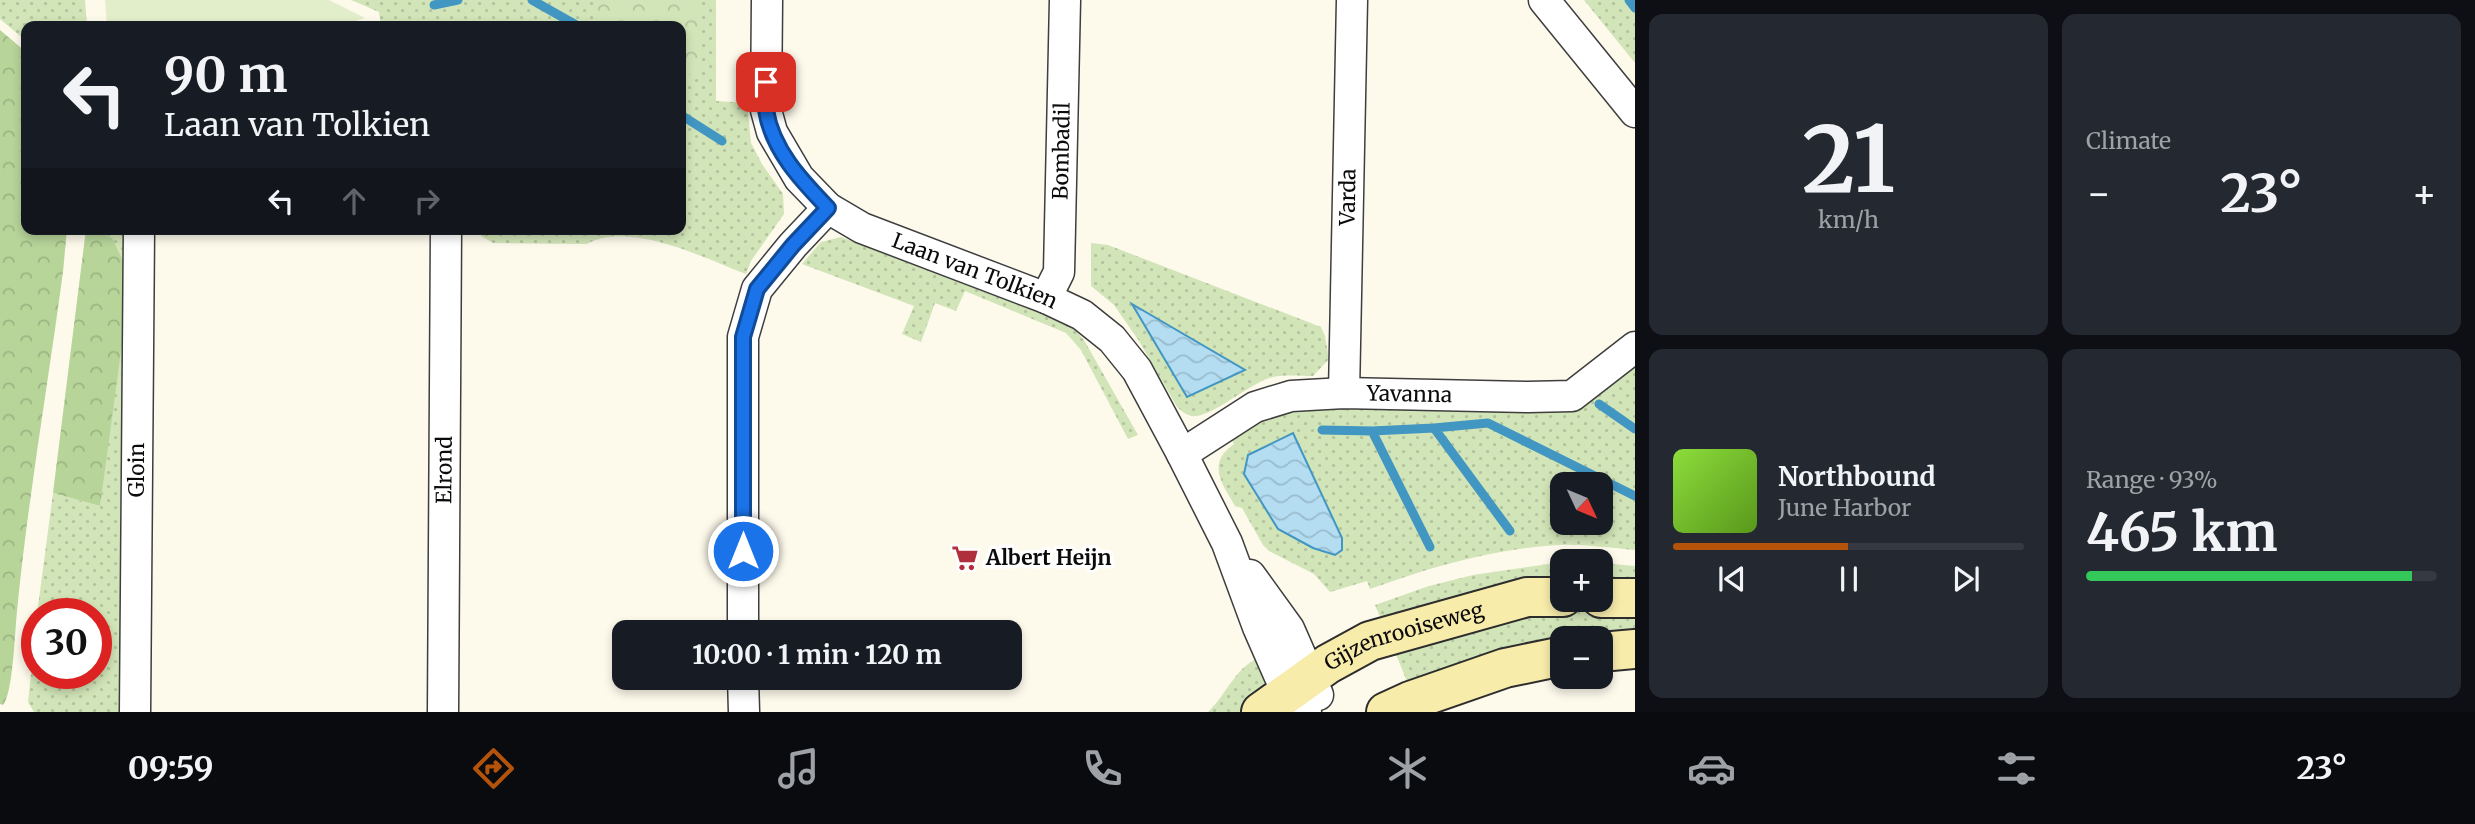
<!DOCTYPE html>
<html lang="en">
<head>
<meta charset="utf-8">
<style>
	:root { --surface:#171b24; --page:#242831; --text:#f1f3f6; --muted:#9ea1a6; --line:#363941; --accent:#b45309 }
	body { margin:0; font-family:Merriweather,serif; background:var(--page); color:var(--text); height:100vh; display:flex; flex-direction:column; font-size:26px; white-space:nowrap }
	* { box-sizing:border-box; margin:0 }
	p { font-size:23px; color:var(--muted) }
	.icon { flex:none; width:38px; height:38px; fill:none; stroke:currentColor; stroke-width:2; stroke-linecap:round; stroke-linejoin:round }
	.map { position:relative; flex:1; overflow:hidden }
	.drawer { display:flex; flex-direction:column; gap:14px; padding:14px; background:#0d0f14; width:840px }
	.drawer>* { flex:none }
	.hud { position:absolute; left:21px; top:21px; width:665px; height:214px; border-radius:14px; box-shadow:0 4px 10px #0003; background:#171b24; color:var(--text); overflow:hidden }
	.needle { width:46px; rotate:134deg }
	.fabs { position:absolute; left:1550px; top:472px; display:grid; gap:14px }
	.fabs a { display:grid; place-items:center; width:63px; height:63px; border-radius:14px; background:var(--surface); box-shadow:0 4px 10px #0003; font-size:35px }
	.speed { position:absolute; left:21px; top:598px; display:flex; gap:14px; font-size:35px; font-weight:700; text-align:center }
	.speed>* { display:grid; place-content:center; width:91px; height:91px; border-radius:50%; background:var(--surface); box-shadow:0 4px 10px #0003; line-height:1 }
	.speed .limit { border:10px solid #d22; background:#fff; color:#111 }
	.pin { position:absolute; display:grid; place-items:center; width:60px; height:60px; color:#fff; margin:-30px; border-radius:14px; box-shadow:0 4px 10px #0006 }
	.me { position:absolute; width:77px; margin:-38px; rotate:0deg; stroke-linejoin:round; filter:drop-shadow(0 0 5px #0008) }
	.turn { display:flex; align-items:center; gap:24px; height:147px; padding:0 28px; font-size:32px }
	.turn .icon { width:91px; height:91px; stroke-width:2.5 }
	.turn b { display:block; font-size:49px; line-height:60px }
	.lanes { display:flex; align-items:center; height:66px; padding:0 28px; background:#0003; justify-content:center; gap:35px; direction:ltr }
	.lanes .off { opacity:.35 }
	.big { font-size:52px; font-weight:700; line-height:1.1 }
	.drawer .tile { flex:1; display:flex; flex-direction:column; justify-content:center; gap:10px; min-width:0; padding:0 24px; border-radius:14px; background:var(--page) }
	.drawer .dial { align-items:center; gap:0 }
	.dial b { font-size:91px; line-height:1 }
	.song { display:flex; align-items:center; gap:21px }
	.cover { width:84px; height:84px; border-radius:10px; background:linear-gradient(135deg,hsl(90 70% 55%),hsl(90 70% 35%)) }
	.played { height:7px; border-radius:4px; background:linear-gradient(90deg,var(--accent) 50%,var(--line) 50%) }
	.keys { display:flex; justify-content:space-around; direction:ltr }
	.heat { display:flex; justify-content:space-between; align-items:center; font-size:38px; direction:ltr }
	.charge { height:10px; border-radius:5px; background:linear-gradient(90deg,#34c759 93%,var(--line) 0) }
	.drawer .tiles { flex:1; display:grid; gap:14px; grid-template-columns:repeat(2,1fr) }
	.trip { position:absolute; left:612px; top:620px; width:410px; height:70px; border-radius:14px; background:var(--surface); box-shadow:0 4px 10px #0003; font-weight:700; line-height:70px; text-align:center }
	.tab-bar { display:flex; height:112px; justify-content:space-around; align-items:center; background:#090b0e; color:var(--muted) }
	.tab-bar .icon { width:49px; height:49px }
	.tab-bar .on { color:var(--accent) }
	.tab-bar b { font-size:32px; color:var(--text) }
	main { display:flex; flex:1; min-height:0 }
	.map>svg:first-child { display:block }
</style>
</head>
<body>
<main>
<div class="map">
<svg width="1635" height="712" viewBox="0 0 1635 712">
	<defs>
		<pattern id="grass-dots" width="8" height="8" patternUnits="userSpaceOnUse" patternTransform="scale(1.75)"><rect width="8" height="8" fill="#d2e5b8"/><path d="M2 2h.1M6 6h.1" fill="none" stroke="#b3c39d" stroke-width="1.8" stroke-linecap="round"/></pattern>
		<pattern id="forest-crowns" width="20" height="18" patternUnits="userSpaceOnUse" patternTransform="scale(1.75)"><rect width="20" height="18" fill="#b7d499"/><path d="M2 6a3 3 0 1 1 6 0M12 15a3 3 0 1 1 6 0" fill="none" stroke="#9cb582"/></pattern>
		<pattern id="park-crowns" width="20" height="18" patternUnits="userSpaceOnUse" patternTransform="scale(1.75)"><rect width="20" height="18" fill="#d2e5b8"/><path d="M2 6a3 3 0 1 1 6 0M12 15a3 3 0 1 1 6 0" fill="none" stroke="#b3c39d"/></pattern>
		<pattern id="water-waves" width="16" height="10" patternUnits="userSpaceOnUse" patternTransform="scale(1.75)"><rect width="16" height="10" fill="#b4ddf1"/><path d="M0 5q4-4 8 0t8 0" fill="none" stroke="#99bccd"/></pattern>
	</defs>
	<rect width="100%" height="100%" fill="#fdf9eb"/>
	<path fill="url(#grass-dots)" fill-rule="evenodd" d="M0,0H85L87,26H26V41L0,19Z
		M351,0H716V101L747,103L751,143L762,164L783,194L784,214L751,261L746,274C704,258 629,220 587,244L493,243L481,236V229H681V26H381L379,12Z
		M1584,0H1635V63Z
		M93,229H132L128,712H34L28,702L37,620V674H96V614H37L53,493L100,506L112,238Z
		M841,237L1055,319L1075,330L1084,340L1138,435L1128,439L1081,350L1066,333L965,291L956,311L935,303L921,342L902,334L914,306L802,264L821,242Z
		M1091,243L1108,245L1321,327L1325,336L1329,359L1313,376C1300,376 1282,374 1269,378C1249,385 1213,415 1196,416C1188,417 1183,412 1177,407L1139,341L1114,305L1091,286Z
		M1635,364V550C1610,548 1584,544 1559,545C1495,548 1430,567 1370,589L1367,581L1330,592L1314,574L1269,551L1263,545L1242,508L1235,506C1222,483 1206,464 1234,444L1230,437L1253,423L1296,407L1542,409ZM1293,433L1342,538V549ZM1563,485H1601V523H1563Z
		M1569,561L1593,562H1563V579C1496,585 1444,599 1381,619L1375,605L1429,586L1473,575Z
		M1601,563L1635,566V583L1601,580Z
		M1635,608V639H1563L1411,692L1394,649L1550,610Z
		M1263,656C1269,684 1262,692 1245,712H1208C1228,693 1235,666 1263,656Z"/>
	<path fill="url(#forest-crowns)" d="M0,30L26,52V229H67L63,272C48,384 28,498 17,611C15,629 13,694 3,705L0,704Z
		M86,229H93L112,238L131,278L100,506L53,493Z"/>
	<path fill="url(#park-crowns)" d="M595,0H700L699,74L681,75V26H612L595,13Z"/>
	<path fill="#e2edc9" d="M105,0H329L365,18L340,26H107Z"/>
	<path fill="url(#water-waves)" stroke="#4196c2" stroke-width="2" d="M1132,304L1245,370L1187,397Z
		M1293,433L1342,538V550L1335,555L1313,548L1278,529L1244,474L1248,455Z"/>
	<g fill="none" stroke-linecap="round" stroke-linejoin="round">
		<path stroke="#4196c2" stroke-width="9" d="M532,0L578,26
			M1629,0L1635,8
			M434,5L458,0
			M681,115L722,141
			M1599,404L1635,429
			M1434,428L1488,423L1635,496
			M1322,430L1372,431L1430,547
			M1372,431L1434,428L1510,531"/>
		<g stroke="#3e3e3e" stroke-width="33">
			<g id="minor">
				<path id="s1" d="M767,0L766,110L772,132L799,178L828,208L862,228L1046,298L1082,315L1112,339L1137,370L1182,454L1227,543L1258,627L1287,693L1306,712"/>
				<path d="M1544,0L1635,112"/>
				<path id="s2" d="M1046,298L1059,272L1065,0"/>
				<path id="s3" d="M1344,393L1352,0"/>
				<path id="s4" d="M1182,454L1255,407L1291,396L1344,393L1528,397L1572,396L1635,347"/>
				<path d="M1250,575L1289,629L1318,695"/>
				<path d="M743,632V337L757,289L793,245L828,208"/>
				<path d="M743,677L744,712"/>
				<path id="s5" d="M135,712L139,229"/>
				<path id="s6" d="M443,712L446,229"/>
			</g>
		</g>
		<g stroke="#2d2d2d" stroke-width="42">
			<g id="secondary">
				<path d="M1601,598H1635"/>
				<path d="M1601,652L1635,649"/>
				<path id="s7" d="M1261,712L1328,664L1370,641L1527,597H1563"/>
				<path d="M1386,712L1410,701L1505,668L1563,656"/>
			</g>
		</g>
		<use href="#minor" stroke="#fff" stroke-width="30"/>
		<use href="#secondary" stroke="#f8ecab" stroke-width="38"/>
	</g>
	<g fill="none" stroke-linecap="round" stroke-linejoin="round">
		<g stroke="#114b97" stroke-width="18">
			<path id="route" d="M743,551V337L757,289L793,245L828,208C802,181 772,150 766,110C765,101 766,91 766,82"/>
		</g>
		<use href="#route" stroke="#1a73e8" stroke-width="12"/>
	</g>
	<defs>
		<g id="supermarket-bare" transform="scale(2.1)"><path d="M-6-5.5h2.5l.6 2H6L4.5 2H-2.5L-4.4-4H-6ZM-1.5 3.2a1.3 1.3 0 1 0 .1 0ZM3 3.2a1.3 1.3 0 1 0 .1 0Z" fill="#b02f3c" stroke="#fff" stroke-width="2.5" paint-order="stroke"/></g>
	</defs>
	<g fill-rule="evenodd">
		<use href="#supermarket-bare" x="965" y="558"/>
	</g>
	<g text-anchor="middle" stroke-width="7" stroke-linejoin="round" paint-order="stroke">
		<g font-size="21" fill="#0b0b0b" stroke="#fff">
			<text dy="7" stroke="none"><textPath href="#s2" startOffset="150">Bombadil</textPath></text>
			<text dy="7" stroke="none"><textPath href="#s3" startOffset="196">Varda</textPath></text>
			<text dy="7" stroke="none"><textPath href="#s1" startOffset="388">Laan van Tolkien</textPath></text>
			<text dy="7" stroke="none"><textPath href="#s4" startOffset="243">Yavanna</textPath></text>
			<text dy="7" stroke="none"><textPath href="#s5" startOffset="242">Gloin</textPath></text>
			<text dy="7" stroke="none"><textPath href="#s6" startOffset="242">Elrond</textPath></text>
			<text dy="7" stroke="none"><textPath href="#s7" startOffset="164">Gijzenrooiseweg</textPath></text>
		</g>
		<g font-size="21" font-weight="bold" fill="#0b0b0b" stroke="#fff" text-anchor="start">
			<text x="986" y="565">Albert Heijn</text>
		</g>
	</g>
</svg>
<div class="fabs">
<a><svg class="needle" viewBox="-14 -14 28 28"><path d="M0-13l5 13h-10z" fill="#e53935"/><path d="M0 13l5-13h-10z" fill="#9ea1a6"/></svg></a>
<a>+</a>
<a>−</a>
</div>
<div class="speed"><div class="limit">30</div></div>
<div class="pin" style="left:766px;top:82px;background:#d93025"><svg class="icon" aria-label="arrive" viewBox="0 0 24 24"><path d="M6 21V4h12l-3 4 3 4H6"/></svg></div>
<svg class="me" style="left:743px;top:551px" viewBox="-20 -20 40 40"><circle r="17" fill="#1a73e8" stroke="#fff" stroke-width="3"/><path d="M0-11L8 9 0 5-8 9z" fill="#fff"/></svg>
<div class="trip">10:00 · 1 min · 120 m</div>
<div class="hud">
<div class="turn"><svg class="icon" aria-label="left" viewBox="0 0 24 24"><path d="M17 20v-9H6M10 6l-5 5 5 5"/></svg><div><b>90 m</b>Laan van Tolkien</div></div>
<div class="lanes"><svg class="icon" aria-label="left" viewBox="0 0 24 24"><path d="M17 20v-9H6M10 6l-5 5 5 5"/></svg><svg class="icon off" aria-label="ahead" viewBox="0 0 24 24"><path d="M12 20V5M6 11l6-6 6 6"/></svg><svg class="icon off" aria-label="right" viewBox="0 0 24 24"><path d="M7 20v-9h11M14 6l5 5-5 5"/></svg></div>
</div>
</div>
<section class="drawer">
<div class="tiles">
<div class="tile dial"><b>21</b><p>km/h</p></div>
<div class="tile"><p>Climate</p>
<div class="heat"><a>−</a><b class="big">23°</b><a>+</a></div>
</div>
<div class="tile">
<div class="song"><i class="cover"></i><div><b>Northbound</b><p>June Harbor</p></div></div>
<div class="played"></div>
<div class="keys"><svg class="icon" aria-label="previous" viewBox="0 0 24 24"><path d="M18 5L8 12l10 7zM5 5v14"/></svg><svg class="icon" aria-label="pause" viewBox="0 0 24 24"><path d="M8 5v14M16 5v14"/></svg><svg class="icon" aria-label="next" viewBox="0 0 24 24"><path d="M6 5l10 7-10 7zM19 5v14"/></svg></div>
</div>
<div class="tile"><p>Range · 93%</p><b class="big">465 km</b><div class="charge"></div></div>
</div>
</section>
</main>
<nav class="tab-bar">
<b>09:59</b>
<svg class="icon on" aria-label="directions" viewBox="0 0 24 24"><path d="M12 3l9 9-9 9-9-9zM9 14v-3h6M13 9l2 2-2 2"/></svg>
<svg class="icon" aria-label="music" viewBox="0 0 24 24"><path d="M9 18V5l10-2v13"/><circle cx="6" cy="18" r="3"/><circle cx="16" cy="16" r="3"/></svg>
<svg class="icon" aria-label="phone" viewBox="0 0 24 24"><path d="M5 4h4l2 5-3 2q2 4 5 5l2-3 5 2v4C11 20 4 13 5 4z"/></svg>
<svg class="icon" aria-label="climate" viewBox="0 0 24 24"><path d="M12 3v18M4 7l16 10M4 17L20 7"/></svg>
<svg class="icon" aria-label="car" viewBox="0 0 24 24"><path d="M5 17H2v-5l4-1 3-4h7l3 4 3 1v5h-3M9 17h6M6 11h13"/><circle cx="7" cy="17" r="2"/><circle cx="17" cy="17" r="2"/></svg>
<svg class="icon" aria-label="filters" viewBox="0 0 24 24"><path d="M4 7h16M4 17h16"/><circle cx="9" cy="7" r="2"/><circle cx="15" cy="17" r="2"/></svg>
<b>23°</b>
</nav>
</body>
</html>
